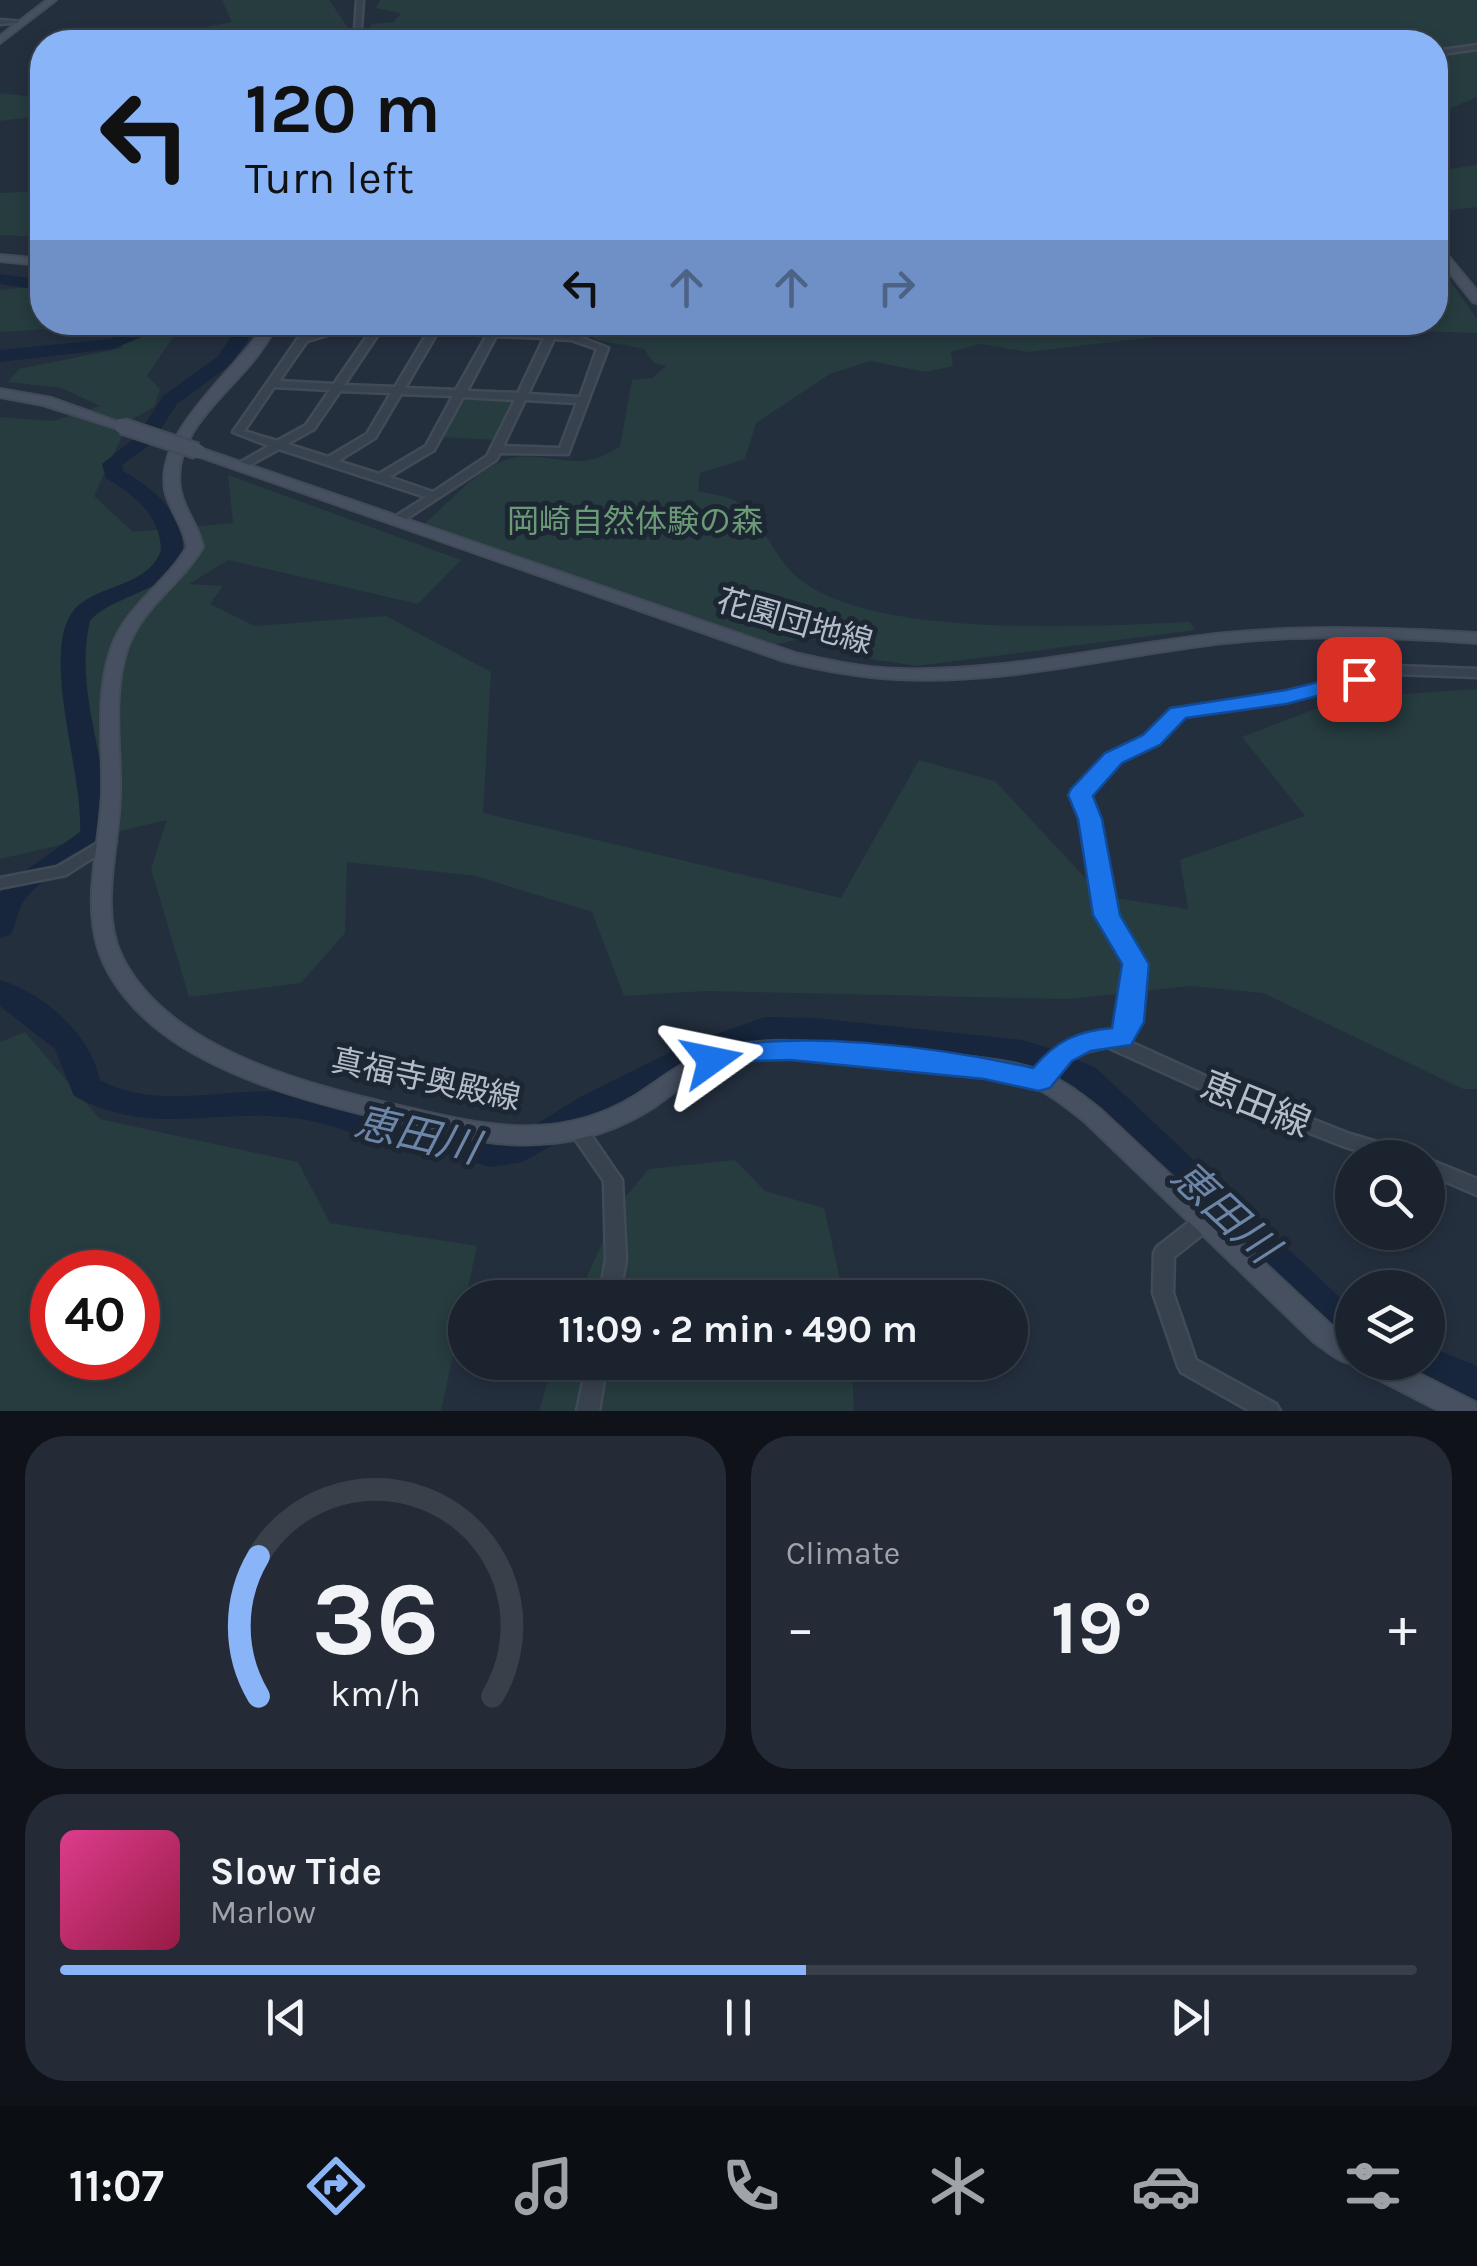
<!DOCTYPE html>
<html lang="en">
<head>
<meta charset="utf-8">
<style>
	:root { --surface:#1b232e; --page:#242b36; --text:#f1f3f6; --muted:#a0a4aa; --line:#39404a; --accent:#8ab4f8 }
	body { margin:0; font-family:Karla,"Noto Sans JP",sans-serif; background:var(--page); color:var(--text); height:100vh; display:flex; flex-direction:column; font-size:38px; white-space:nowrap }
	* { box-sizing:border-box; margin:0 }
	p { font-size:32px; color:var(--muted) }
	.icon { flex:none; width:55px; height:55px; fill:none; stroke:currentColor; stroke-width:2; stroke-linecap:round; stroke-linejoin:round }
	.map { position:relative; height:1411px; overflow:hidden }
	.details { display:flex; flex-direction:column; gap:25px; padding:25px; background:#0f1319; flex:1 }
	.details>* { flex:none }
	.guide { position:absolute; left:30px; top:30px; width:1418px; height:305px; border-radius:40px; box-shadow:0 5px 15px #0003,0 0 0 2px var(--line); background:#8ab4f8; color:#111; overflow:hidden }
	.buttons { position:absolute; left:1335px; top:1140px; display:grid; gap:20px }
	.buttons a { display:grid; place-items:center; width:110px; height:110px; border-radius:50%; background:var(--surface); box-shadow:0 5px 15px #0003,0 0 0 2px var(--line); font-size:50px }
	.speed { position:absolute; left:30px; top:1250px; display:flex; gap:20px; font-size:50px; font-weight:700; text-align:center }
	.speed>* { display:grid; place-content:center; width:130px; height:130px; border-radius:50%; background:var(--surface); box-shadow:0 5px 15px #0003,0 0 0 2px var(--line); line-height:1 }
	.speed .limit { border:15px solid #d22; background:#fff; color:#111 }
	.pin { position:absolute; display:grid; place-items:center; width:85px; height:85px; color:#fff; margin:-42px; border-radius:20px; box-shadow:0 5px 15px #0006 }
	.me { position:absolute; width:110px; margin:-55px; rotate:78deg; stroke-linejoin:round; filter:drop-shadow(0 0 8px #0008) }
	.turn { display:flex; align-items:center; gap:35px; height:210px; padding:0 50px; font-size:45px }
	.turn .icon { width:130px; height:130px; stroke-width:2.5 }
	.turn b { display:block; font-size:70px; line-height:85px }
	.lanes { display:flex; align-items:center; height:95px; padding:0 50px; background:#0003; justify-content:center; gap:50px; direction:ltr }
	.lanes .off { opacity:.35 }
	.big { font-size:75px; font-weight:700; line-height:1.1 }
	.details .widget { flex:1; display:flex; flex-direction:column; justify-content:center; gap:15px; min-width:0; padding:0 35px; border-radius:40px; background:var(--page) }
	.details .dial { align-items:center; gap:0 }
	.dial svg { height:260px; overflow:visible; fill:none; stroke:var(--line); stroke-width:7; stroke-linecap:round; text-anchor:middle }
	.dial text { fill:var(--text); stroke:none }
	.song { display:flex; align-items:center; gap:30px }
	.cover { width:120px; height:120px; border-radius:15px; background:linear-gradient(135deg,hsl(330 70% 55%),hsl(340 70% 35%)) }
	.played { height:10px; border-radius:5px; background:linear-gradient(90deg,var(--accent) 55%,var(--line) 55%) }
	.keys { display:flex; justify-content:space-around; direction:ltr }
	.heat { display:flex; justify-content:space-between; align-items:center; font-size:55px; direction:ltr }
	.details .tiles { flex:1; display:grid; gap:25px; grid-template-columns:1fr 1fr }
	.widget:last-child { grid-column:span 2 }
	.trip { position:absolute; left:448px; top:1280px; width:580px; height:100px; border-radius:50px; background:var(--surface); box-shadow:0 5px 15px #0003,0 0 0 2px var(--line); font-weight:700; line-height:100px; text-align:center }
	.dock { display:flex; height:160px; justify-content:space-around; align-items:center; background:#0b0e12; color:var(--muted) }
	.dock .icon { width:70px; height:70px }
	.dock .active { color:var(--accent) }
	.dock b { font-size:45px; color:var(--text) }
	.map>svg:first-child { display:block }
</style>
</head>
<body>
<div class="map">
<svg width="1477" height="1411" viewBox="0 0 1477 1411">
	<rect width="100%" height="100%" fill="#242f3e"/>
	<path fill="#263c3f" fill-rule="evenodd" d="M222,0H329L358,42H164L178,33L232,22Z
		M380,0H1477V97L1435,115V42H380L371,32V24L394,22L401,13L376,8Z
		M0,93L42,98V116L0,121Z
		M1477,165V207L1435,212V171Z
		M42,191V237L0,235V193Z
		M1435,260L1477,319V333L1248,326L1028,352L980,344L951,352L953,366L926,372L870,361L830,374L756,423L745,459L700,473L698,491C709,494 725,495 735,501C758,513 776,560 798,578C871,640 1095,626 1190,622L1195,630L917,666L857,657L806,637L775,645L424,524C448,504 476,470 505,460C546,447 577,478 620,446L632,380L652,378L666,366L654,363L644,349L597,340L571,323L1435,322Z
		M40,286L42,322L173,323V337L147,376L160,389L154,407L129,421L94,496L133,532L233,523L228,475L461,560L418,604L228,560L189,584L223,586L210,604L255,626L386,616L491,672L483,813L841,898L919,760L995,781L1102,896L1188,909L1180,860L1305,816L1242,737L1344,698L1477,689V1089H1463L1263,993L1191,986L1068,999L705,991L624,996L592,912L476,876L347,862L345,933L301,983L189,997L151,869L167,820L0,859V417L53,421L100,406L62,388L8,382L19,369L122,348L113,332L67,328L0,332V290Z
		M460,397L517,399L497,440L439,437Z
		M25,1032L100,1119L298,1162L330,1223L477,1246L441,1411H0V1042ZM52,1272H138V1358H52Z
		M735,1160L765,1191L824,1208L844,1297L577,1298L621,1202L649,1169Z
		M553,1363H852L854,1411H539Z"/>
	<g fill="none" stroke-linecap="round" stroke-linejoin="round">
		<path fill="#17263c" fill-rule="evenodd" d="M0,274L42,280V290L0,284Z
			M151,322H177L113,349L0,362V350L110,339Z
			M225,322H245L250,328L248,340L230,365L177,404L151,444L122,465L123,471C147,485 173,504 181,532C197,590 116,590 90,621C73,693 110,762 108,834C87,865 48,870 26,898C17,909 17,923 10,935L0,938V893L5,885L80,832C84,775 39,652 74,610C98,583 148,588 161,550C160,514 135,496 106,478L102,464L137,436L163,396L217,357L229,340L232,329Z
			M0,980C44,993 90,1034 100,1080C157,1111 223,1087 285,1092C323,1095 361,1112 398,1122L411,1117L490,1141L515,1137L582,1096L685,1045L765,1017L815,1018L1022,1040L1058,1051L1096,1068L1352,1309V1348L1339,1343L1074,1086L1022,1064L815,1040L767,1039L707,1061L522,1162L490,1167L417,1145L404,1150C365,1139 326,1120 285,1117C208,1110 148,1136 74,1096L55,1049L0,1006Z
			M1428,1346L1477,1366V1401L1413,1374L1408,1362H1428Z"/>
		<g stroke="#414a57" stroke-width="5">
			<path id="street" d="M357,0H363L361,29L370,42H364L355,29Z
				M0,20L24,22L0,24Z
				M1477,45V49L1435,55V51Z
				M348,322L572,334L608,348L568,454L500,453L496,460L400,523L394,519L396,516L426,497L279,449L244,468L240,469L234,466L269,446L233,432L299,337ZM350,328L372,329L334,384L279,381L307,341ZM381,330L428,332L395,387L344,385ZM437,333L487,335L456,390L405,388ZM496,336L544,338L518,393L467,391ZM554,339L571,340L597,349L580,397L528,394ZM274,387L330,390L306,425L277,441L244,431ZM340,391L391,393L367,434L328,457L287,444L314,429ZM401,394L453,396L426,446L379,474L338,461L375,438ZM463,397L515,400L487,456L433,492L389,477L434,450ZM525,400L577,403L560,448L503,446Z
				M1396,666L1477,669V677L1396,674L1286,701L1182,717L1156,743L1119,761L1088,796C1102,835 1099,880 1116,918C1127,941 1145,963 1145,990C1146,1009 1136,1025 1128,1041L1223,1084L1350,1134L1414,1153L1416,1158H1381L1340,1145L1211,1094L1107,1047L1081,1053L1064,1064L1045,1085L1039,1087L1033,1085L1030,1080L1033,1075C1058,1045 1077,1039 1115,1033C1123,1016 1131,1000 1128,981C1125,955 1105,934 1097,910C1084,872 1086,832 1073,795L1075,792L1109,755L1146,737L1173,710L1286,693Z
				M108,837L116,842L113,845L66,875L0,888V878L57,867Z
				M578,1123L584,1125L622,1180L626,1260L619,1298H599L606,1260L604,1181L569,1130L572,1125Z
				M1428,1159L1477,1179V1195L1428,1174Z
				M1205,1213L1212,1215L1215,1221L1212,1227L1174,1257L1173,1293L1196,1360L1276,1404L1280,1411H1250L1181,1372L1178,1366L1153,1293L1154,1253L1157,1247L1198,1215Z
				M587,1362H607L599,1411H577Z"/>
		</g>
		<g stroke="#414a57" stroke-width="4">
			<path id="secondary" d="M47,0H56L0,43V36Z
				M1435,244L1439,245L1477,291V303L1473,302L1435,254Z
				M0,255L42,259V265L0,261Z
				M266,322H279C271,336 263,349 252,362C223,398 172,435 180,488C183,509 199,526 203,547C181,585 141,607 127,650C112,696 121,745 120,793C120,845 98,908 122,957C169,1052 313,1086 408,1108C450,1117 491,1128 535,1126C571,1125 604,1115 635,1096C658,1081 680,1063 706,1053C775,1029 847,1047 916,1053C956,1056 998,1057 1036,1069C1060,1078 1080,1093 1100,1109L1332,1326L1352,1339V1362H1396L1475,1402L1477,1411H1440L1360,1370L1356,1363C1341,1365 1326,1350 1314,1342L1084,1121C1066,1107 1048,1092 1027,1084C992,1071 951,1073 914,1069C851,1063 780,1045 718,1067C694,1075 674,1093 654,1107C620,1129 580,1142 539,1144C495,1147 454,1136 412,1126C331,1107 231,1084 164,1034C137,1014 110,984 99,951C82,900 100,845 102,793C103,745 95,695 111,649C125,606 165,585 187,547C184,526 169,510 165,490C155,428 238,371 266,322Z
				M0,389L51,398L129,426L122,430L43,405L0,397Z
				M197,447L795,653C830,661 864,668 900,669C1010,672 1117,644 1226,633C1309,625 1393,628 1477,633V643C1393,637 1308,634 1224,643C1116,655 1007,685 897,679C859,677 821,670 784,661L192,454L190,451Z"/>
		</g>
		<use href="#street" fill="#38414e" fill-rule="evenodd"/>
		<use href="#secondary" fill="#465061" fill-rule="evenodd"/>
		<g stroke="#414a57" stroke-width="19" stroke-linecap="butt">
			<path id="secondary-bridge" d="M122,426L197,451"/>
		</g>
		<use href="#secondary-bridge" stroke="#465061" stroke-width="15"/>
	</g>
	<path fill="#1a73e8" stroke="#114b97" stroke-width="2.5" d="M1359,672L1367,674V683L1286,704L1186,718L1160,745L1122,763L1093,796L1102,819L1120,915L1149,964L1144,1022L1131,1045L1091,1051L1072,1061L1050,1088L1039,1091L984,1079L790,1060L752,1061L712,1071L702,1068L698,1060L702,1053C788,1026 944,1048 1033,1068C1056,1041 1077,1031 1112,1028L1122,964L1093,915L1078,819L1068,795L1071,789L1105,753L1143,735L1170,708L1286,690Z"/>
	<g text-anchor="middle" stroke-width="10" stroke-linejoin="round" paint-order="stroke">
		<g font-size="32" fill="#6b9a76" stroke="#1d2633">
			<text x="635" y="532">岡崎自然体験の森</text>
		</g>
		<g font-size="32" fill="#b4bcc9" stroke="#1d2633">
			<text transform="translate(795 621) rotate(16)" y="11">花園団地線</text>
			<text transform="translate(426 1079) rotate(12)" y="11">真福寺奥殿線</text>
		</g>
		<g font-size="38" fill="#b4bcc9" stroke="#1d2633">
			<text transform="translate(1256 1104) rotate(22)" y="13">恵田線</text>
		</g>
		<g font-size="42" font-style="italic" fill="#6d86a8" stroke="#1d2633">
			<text transform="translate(417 1134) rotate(13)" y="15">恵田川</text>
			<text transform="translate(1225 1211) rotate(43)" y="15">恵田川</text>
		</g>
	</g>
</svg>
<div class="buttons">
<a><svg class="icon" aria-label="search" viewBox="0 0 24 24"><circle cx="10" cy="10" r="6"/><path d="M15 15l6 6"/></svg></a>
<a><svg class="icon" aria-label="layers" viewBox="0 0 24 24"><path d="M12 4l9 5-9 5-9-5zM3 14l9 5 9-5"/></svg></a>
</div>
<div class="speed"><div class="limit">40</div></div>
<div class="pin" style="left:1359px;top:679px;background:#d93025"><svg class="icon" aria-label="arrive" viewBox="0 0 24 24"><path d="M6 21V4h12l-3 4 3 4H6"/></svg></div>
<svg class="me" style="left:712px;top:1060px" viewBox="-20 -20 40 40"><path d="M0-17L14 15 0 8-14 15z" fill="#1a73e8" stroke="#fff" stroke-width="4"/></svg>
<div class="trip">11:09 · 2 min · 490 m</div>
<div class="guide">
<div class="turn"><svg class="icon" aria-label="left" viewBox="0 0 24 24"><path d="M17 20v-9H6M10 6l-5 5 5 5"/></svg><div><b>120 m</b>Turn left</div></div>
<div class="lanes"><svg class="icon" aria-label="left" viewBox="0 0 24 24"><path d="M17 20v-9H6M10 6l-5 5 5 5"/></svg><svg class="icon off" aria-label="ahead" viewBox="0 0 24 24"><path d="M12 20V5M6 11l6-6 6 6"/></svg><svg class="icon off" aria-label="ahead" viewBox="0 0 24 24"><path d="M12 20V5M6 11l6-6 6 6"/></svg><svg class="icon off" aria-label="right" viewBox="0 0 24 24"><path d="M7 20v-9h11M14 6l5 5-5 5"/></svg></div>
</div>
</div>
<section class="details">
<div class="tiles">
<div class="widget dial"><svg viewBox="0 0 100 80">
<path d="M14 69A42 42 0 1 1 86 69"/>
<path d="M14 69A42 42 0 0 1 14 26" stroke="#8ab4f8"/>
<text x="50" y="56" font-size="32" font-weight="700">36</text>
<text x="50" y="72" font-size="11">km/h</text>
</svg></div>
<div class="widget"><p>Climate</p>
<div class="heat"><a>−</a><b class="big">19°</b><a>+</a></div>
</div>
<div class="widget">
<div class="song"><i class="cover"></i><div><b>Slow Tide</b><p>Marlow</p></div></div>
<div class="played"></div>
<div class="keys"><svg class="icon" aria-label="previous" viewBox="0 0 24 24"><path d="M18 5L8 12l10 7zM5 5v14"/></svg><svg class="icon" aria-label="pause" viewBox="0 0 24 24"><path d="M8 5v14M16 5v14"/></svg><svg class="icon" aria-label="next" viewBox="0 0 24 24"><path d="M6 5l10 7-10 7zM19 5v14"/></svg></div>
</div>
</div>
</section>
<nav class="dock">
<b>11:07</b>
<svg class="icon active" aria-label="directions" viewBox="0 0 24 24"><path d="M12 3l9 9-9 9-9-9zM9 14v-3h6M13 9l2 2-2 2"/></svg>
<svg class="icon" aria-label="music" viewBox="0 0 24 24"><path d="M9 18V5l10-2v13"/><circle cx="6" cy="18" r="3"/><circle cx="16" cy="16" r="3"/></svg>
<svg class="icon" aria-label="phone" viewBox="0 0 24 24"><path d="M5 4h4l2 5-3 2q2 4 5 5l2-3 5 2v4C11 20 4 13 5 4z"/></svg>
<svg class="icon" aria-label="climate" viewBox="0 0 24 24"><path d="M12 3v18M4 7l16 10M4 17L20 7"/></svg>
<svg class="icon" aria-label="car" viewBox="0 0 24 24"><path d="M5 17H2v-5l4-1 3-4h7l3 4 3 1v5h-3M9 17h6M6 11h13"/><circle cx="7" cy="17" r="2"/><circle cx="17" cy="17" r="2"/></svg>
<svg class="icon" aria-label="filters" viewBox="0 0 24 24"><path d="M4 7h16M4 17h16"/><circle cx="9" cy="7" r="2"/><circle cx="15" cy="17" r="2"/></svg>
</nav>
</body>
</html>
